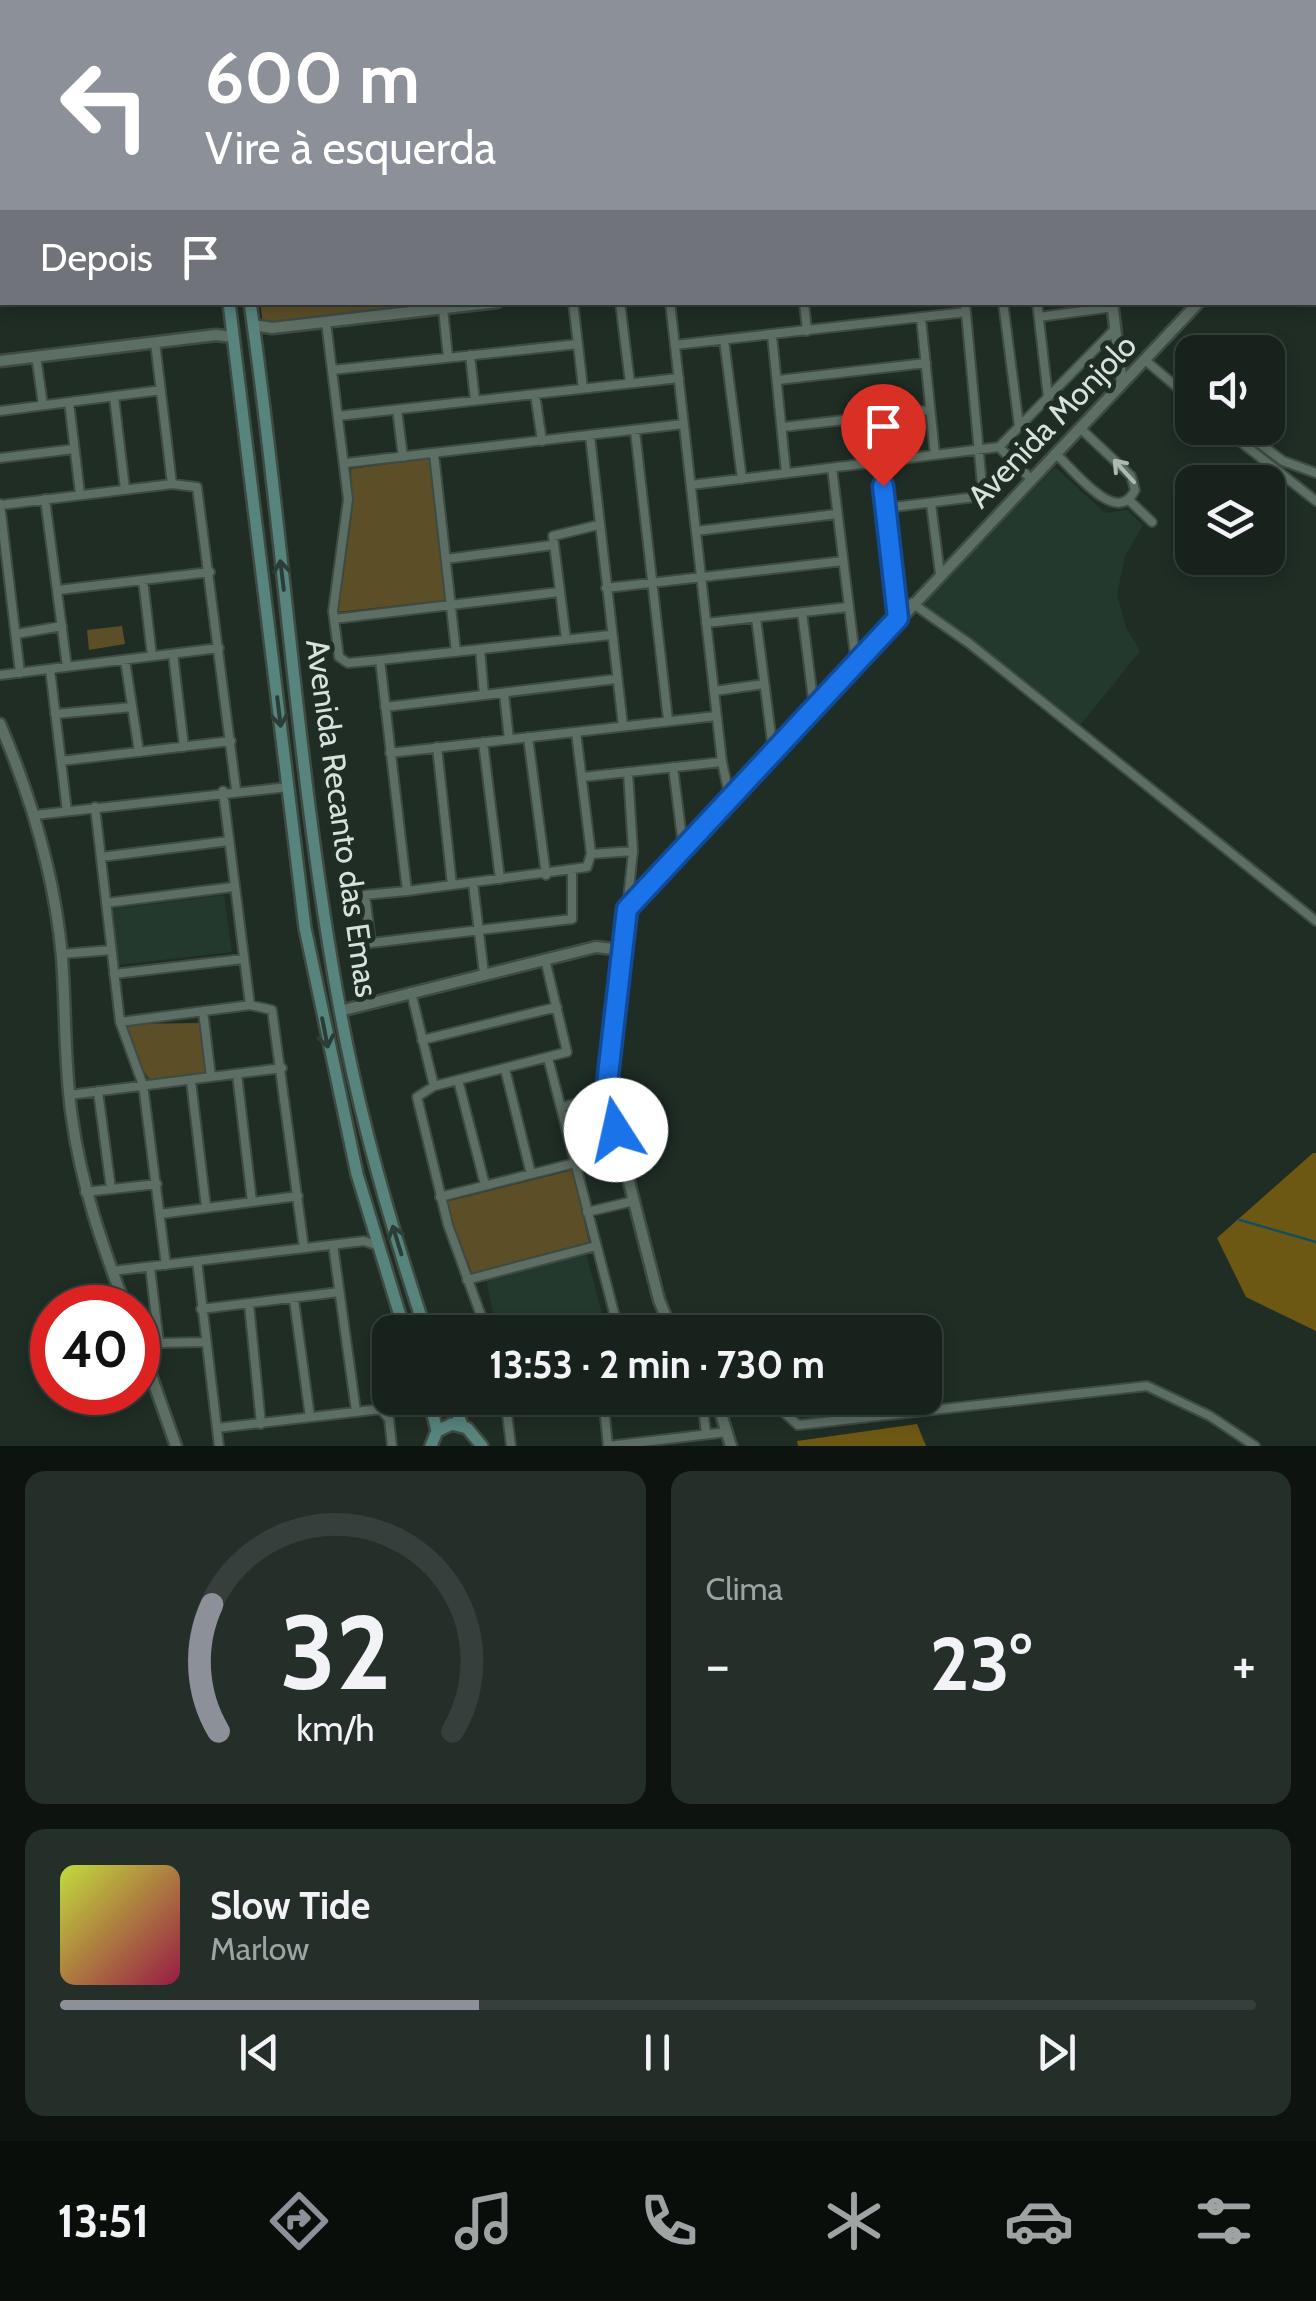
<!DOCTYPE html>
<html lang="pt">
<head>
<meta charset="utf-8">
<style>
	:root { --surface:#17221c; --page:#242f29; --text:#f1f3f6; --muted:#9ea4a3; --line:#363f3b; --accent:#8c9099 }
	body { margin:0; font-family:Cabin,sans-serif; background:var(--page); color:var(--text); height:100vh; display:flex; flex-direction:column; font-size:38px; white-space:nowrap }
	* { box-sizing:border-box; margin:0 }
	p { font-size:32px; color:var(--muted) }
	.icon { flex:none; width:55px; height:55px; fill:none; stroke:currentColor; stroke-width:2; stroke-linecap:round; stroke-linejoin:round }
	.map { position:relative; height:1446px; overflow:hidden }
	.drawer { display:flex; flex-direction:column; gap:25px; padding:25px; background:#0d130f; flex:1 }
	.drawer>* { flex:none }
	.banner { position:absolute; left:0px; top:0px; width:1318px; height:305px; box-shadow:0 5px 15px #0003,0 0 0 2px var(--line); background:#8c9099; color:#fff; overflow:hidden }
	.controls { position:absolute; left:1175px; top:335px; display:grid; gap:20px }
	.controls a { display:grid; place-items:center; width:110px; height:110px; border-radius:20px; background:var(--surface); box-shadow:0 5px 15px #0003,0 0 0 2px var(--line); font-size:50px }
	.speed { position:absolute; left:30px; top:1285px; display:flex; gap:20px; font-size:50px; font-weight:700; text-align:center }
	.speed>* { display:grid; place-content:center; width:130px; height:130px; border-radius:50%; background:var(--surface); box-shadow:0 5px 15px #0003,0 0 0 2px var(--line); line-height:1 }
	.speed .limit { border:15px solid #d22; background:#fff; color:#111 }
	.pin { position:absolute; display:grid; place-items:center; width:85px; height:85px; color:#fff; margin:-102px -42px; border-radius:50% 50% 50% 0; rotate:-45deg; box-shadow:0 0 10px #0007 }
	.pin .icon { rotate:45deg }
	.me { position:absolute; width:110px; margin:-55px; rotate:350deg; stroke-linejoin:round; filter:drop-shadow(0 0 8px #0008) }
	.turn { display:flex; align-items:center; gap:35px; height:210px; padding:0 40px; font-size:45px }
	.turn .icon { width:130px; height:130px; stroke-width:2.5 }
	.turn b { display:block; font-size:70px; line-height:85px }
	.then { display:flex; align-items:center; height:95px; padding:0 40px; background:#0003; gap:20px; font-size:38px }
	.big { font-size:75px; font-weight:700; line-height:1.1 }
	.drawer .widget { flex:1; display:flex; flex-direction:column; justify-content:center; gap:15px; min-width:0; padding:0 35px; border-radius:20px; background:var(--page) }
	.drawer .dial { align-items:center; gap:0 }
	.dial svg { height:260px; overflow:visible; fill:none; stroke:var(--line); stroke-width:7; stroke-linecap:round; text-anchor:middle }
	.dial text { fill:var(--text); stroke:none }
	.song { display:flex; align-items:center; gap:30px }
	.cover { width:120px; height:120px; border-radius:15px; background:linear-gradient(135deg,hsl(70 70% 55%),hsl(340 70% 35%)) }
	.played { height:10px; border-radius:5px; background:linear-gradient(90deg,var(--accent) 35%,var(--line) 35%) }
	.keys { display:flex; justify-content:space-around; direction:ltr }
	.heat { display:flex; justify-content:space-between; align-items:center; font-size:55px; direction:ltr }
	.drawer .tiles { flex:1; display:grid; gap:25px; grid-template-columns:1fr 1fr }
	.widget:last-child { grid-column:span 2 }
	.trip { position:absolute; left:372px; top:1315px; width:570px; height:100px; border-radius:20px; background:var(--surface); box-shadow:0 5px 15px #0003,0 0 0 2px var(--line); font-weight:700; line-height:100px; text-align:center }
	.menu { display:flex; height:160px; justify-content:space-around; align-items:center; background:#090e0b; color:var(--muted) }
	.menu .icon { width:70px; height:70px }
	.menu .active { color:var(--accent) }
	.menu b { font-size:45px; color:var(--text) }
	.map>svg:first-child { display:block }
</style>
</head>
<body>
<div class="map">
<svg width="1316" height="1446" viewBox="0 0 1316 1446">
	<rect width="100%" height="100%" fill="#1f2d25"/>
	<path fill="#23392d" d="M1055,467L1105,513L1127,510L1143,525L1125,556L1117,595L1126,627L1140,651L1078,728L921,605Z
		M224,895L232,952L118,965L111,909Z
		M586,1254L607,1332H497L486,1279Z"/>
	<path fill="#5c4e26" d="M260,302L445,303L263,324Z
		M431,458L446,600L338,612L352,514L351,469Z
		M122,626L125,644L89,650L87,630Z
		M201,1023L208,1074L150,1081L132,1051L127,1024Z
		M573,1170L589,1242L472,1273L445,1202Z"/>
	<path fill="#6c5812" d="M1313,1153H1316V1331L1246,1297L1217,1238Z
		M917,1424L926,1446H798L797,1441Z"/>
	<g fill="none" stroke-linecap="round" stroke-linejoin="round">
		<path stroke="#124e65" stroke-width="2.5" d="M1240,1220L1316,1242"/>
		<g stroke="#3e4b43" stroke-width="12">
			<path id="minor" d="M34,0V2
				M1202,0V2
				M1315,26L1316,25
				M0,61H2
				M1315,74H1316
				M1315,110L1316,118
				M1315,143L1316,142
				M573,302L583,388
				M620,302L630,383
				M670,302L722,762L730,799
				M804,302L807,331
				M1003,302L1019,426
				M1037,302L1048,397
				M443,309L448,357
				M1039,317L1113,307
				M921,318L935,455
				M326,322L348,499L333,611L339,657L348,663L380,660L407,891L365,895L371,943L361,948L368,1003
				M772,335L786,473
				M724,340L742,479
				M155,342L172,484
				M675,345L966,312
				M470,355L475,400
				M36,356L43,405
				M1145,360L1192,400
				M332,370L578,344
				M778,380L926,363
				M535,394L542,441
				M114,397L125,489
				M69,402L80,494
				M397,410L403,457
				M0,411L161,390
				M338,416L679,378
				M783,427L930,410
				M1223,428L1316,501
				M1239,428L1283,461L1316,473
				M635,431L668,720
				M590,436L623,726
				M999,447L1031,479
				M1055,453C1074,470 1117,528 1135,490L1131,476L1080,428
				M434,454L456,652
				M0,458L74,449
				M346,463L684,424
				M880,463L886,508L983,496L965,302
				M832,468L856,664
				M691,485L999,447L1115,329
				M45,499L67,667
				M1130,501L1152,522
				M0,504L20,673
				M931,504L940,574
				M1,505L172,484L197,487L236,790
				M886,508L898,618
				M696,531L837,514
				M446,559L553,545
				M143,580L152,656
				M606,588L843,561
				M58,590L210,572
				M912,603L970,644L1316,921
				M802,612L814,707
				M756,618L773,750
				M334,619L559,592
				M706,623L848,607
				M16,634L62,626
				M566,639L553,536L598,525
				M480,649L484,695
				M173,654L184,747
				M125,660L139,752
				M380,660L610,635
				M50,669L67,811
				M0,675L219,648
				M715,691L764,684
				M504,693L509,739
				M385,707L616,679
				M55,714L132,707
				M528,737L546,875
				M483,742L500,879
				M437,747L452,885
				M390,753L716,716
				M61,761L231,741
				M673,767L683,846
				M582,777L722,762
				M223,791L250,1005
				M95,807L120,1022L143,1085L166,1265
				M35,815L288,787
				M591,854L633,851
				M101,857L229,841
				M473,883L484,974
				M407,891L587,867L591,854L576,732
				M106,903L233,887
				M627,909L633,851L628,772
				M371,943L572,919V873
				M61,954L111,950
				M114,974L243,959
				M411,992L434,1086
				M203,1011L211,1077
				M120,1022L250,1005L272,1010L304,1248
				M422,1040L557,1007
				M548,1058L619,1332
				M505,1069L531,1174
				M237,1074L252,1202
				M458,1080L485,1185
				M191,1081L206,1207
				M98,1091L111,1189
				M69,1095L282,1068
				M562,1107L607,1095
				M85,1192L157,1184
				M440,1197L575,1163
				M587,1212L634,1201
				M160,1214L298,1196
				M333,1245L356,1411
				M197,1261L219,1446
				M150,1267L159,1343L203,1342
				M112,1271L364,1241L376,1245
				M467,1280L596,1246
				M294,1300L310,1417
				M249,1304L261,1424
				M201,1309L339,1292
				M618,1329L666,1317
				M487,1332L448,1225L417,1097L434,1086L567,1052L545,959
				M505,1398L511,1446
				M603,1398L608,1446
				M702,1398L706,1434
				M768,1398L798,1425L1147,1386L1210,1416L1255,1446
				M506,1409L599,1398
				M217,1428L381,1409L389,1419L392,1446
				M608,1446L727,1432"/>
		</g>
		<g stroke="#3e4b43" stroke-width="15">
			<path id="tertiary" d="M1077,0L1078,2
				M0,78H2
				M0,101H2
				M1315,183L1316,182
				M1112,302L1122,384
				M253,325L272,328L497,302
				M0,361L216,335L233,337
				M0,724C32,799 55,877 62,958C66,1011 64,1065 72,1118C81,1184 102,1245 126,1308
				M340,1011L596,947L622,950
				M684,1332L666,1317L659,1300L607,1095L627,909L1199,302
				M138,1338L176,1446
				M716,1398L731,1446"/>
		</g>
		<g stroke="#3e4b43" stroke-width="16">
			<path id="secondary" d="M191,0V2
				M211,0V2
				M648,2L669,0
				M819,2L840,0
				M229,302L305,928L357,1174L405,1332
				M250,302C284,537 297,776 340,1010C360,1120 391,1227 426,1332
				M429,1398L437,1431
				M451,1398L462,1425
				M431,1446L437,1431L452,1424L467,1428L482,1446"/>
		</g>
		<use href="#minor" stroke="#5d6e64" stroke-width="8"/>
		<use href="#tertiary" stroke="#5d6e64" stroke-width="10"/>
		<use href="#secondary" stroke="#57847d" stroke-width="11"/>
	</g>
	<defs><path id="oneway-shaft" d="M-6 0H5M1.5-3L5.5 0L1.5 3" fill="none" stroke-width="1.6" stroke-linecap="round" stroke-linejoin="round" transform="scale(2.5)"/></defs>
	<use stroke="#adb9b1" href="#oneway-shaft" transform="translate(1124 471) rotate(-132)"/>
	<g stroke="#2a3e37">
		<use href="#oneway-shaft" transform="translate(282 575) rotate(-97)"/>
		<use href="#oneway-shaft" transform="translate(279 712) rotate(83)"/>
		<use href="#oneway-shaft" transform="translate(325 1033) rotate(79)"/>
		<use href="#oneway-shaft" transform="translate(397 1240) rotate(-107)"/>
	</g>
	<g fill="none" stroke-linecap="round" stroke-linejoin="round">
		<g stroke="#114b97" stroke-width="25">
			<path id="route" d="M616,1130L607,1084L627,909L898,618L883,486"/>
		</g>
		<use href="#route" stroke="#1a73e8" stroke-width="18"/>
	</g>
	<g text-anchor="middle" stroke-width="10" stroke-linejoin="round" paint-order="stroke">
		<g font-size="32" fill="#d8e1db" stroke="#1f2d25">
			<text transform="translate(1052 421) rotate(-46)" y="11">Avenida Monjolo</text>
			<text transform="translate(342 818) rotate(82)" y="11">Avenida Recanto das Emas</text>
		</g>
	</g>
</svg>
<div class="controls">
<a><svg class="icon" aria-label="sound" viewBox="0 0 24 24"><path d="M4 9h4l5-4v14l-5-4H4zM17 9q2 3 0 6"/></svg></a>
<a><svg class="icon" aria-label="layers" viewBox="0 0 24 24"><path d="M12 4l9 5-9 5-9-5zM3 14l9 5 9-5"/></svg></a>
</div>
<div class="speed"><div class="limit">40</div></div>
<div class="pin" style="left:883px;top:486px;background:#d93025"><svg class="icon" aria-label="arrive" viewBox="0 0 24 24"><path d="M6 21V4h12l-3 4 3 4H6"/></svg></div>
<svg class="me" style="left:616px;top:1130px" viewBox="-20 -20 40 40"><circle r="19" fill="#fff"/><path d="M0-13L10 11 0 6-10 11z" fill="#1a73e8"/></svg>
<div class="trip">13:53 · 2 min · 730 m</div>
<div class="banner">
<div class="turn"><svg class="icon" aria-label="left" viewBox="0 0 24 24"><path d="M17 20v-9H6M10 6l-5 5 5 5"/></svg><div><b>600 m</b>Vire à esquerda</div></div>
<div class="then">Depois<svg class="icon" aria-label="arrive" viewBox="0 0 24 24"><path d="M6 21V4h12l-3 4 3 4H6"/></svg></div>
</div>
</div>
<section class="drawer">
<div class="tiles">
<div class="widget dial"><svg viewBox="0 0 100 80">
<path d="M14 69A42 42 0 1 1 86 69"/>
<path d="M14 69A42 42 0 0 1 12 30" stroke="#8c9099"/>
<text x="50" y="56" font-size="32" font-weight="700">32</text>
<text x="50" y="72" font-size="11">km/h</text>
</svg></div>
<div class="widget"><p>Clima</p>
<div class="heat"><a>−</a><b class="big">23°</b><a>+</a></div>
</div>
<div class="widget">
<div class="song"><i class="cover"></i><div><b>Slow Tide</b><p>Marlow</p></div></div>
<div class="played"></div>
<div class="keys"><svg class="icon" aria-label="previous" viewBox="0 0 24 24"><path d="M18 5L8 12l10 7zM5 5v14"/></svg><svg class="icon" aria-label="pause" viewBox="0 0 24 24"><path d="M8 5v14M16 5v14"/></svg><svg class="icon" aria-label="next" viewBox="0 0 24 24"><path d="M6 5l10 7-10 7zM19 5v14"/></svg></div>
</div>
</div>
</section>
<nav class="menu">
<b>13:51</b>
<svg class="icon active" aria-label="directions" viewBox="0 0 24 24"><path d="M12 3l9 9-9 9-9-9zM9 14v-3h6M13 9l2 2-2 2"/></svg>
<svg class="icon" aria-label="music" viewBox="0 0 24 24"><path d="M9 18V5l10-2v13"/><circle cx="6" cy="18" r="3"/><circle cx="16" cy="16" r="3"/></svg>
<svg class="icon" aria-label="phone" viewBox="0 0 24 24"><path d="M5 4h4l2 5-3 2q2 4 5 5l2-3 5 2v4C11 20 4 13 5 4z"/></svg>
<svg class="icon" aria-label="climate" viewBox="0 0 24 24"><path d="M12 3v18M4 7l16 10M4 17L20 7"/></svg>
<svg class="icon" aria-label="car" viewBox="0 0 24 24"><path d="M5 17H2v-5l4-1 3-4h7l3 4 3 1v5h-3M9 17h6M6 11h13"/><circle cx="7" cy="17" r="2"/><circle cx="17" cy="17" r="2"/></svg>
<svg class="icon" aria-label="filters" viewBox="0 0 24 24"><path d="M4 7h16M4 17h16"/><circle cx="9" cy="7" r="2"/><circle cx="15" cy="17" r="2"/></svg>
</nav>
</body>
</html>
